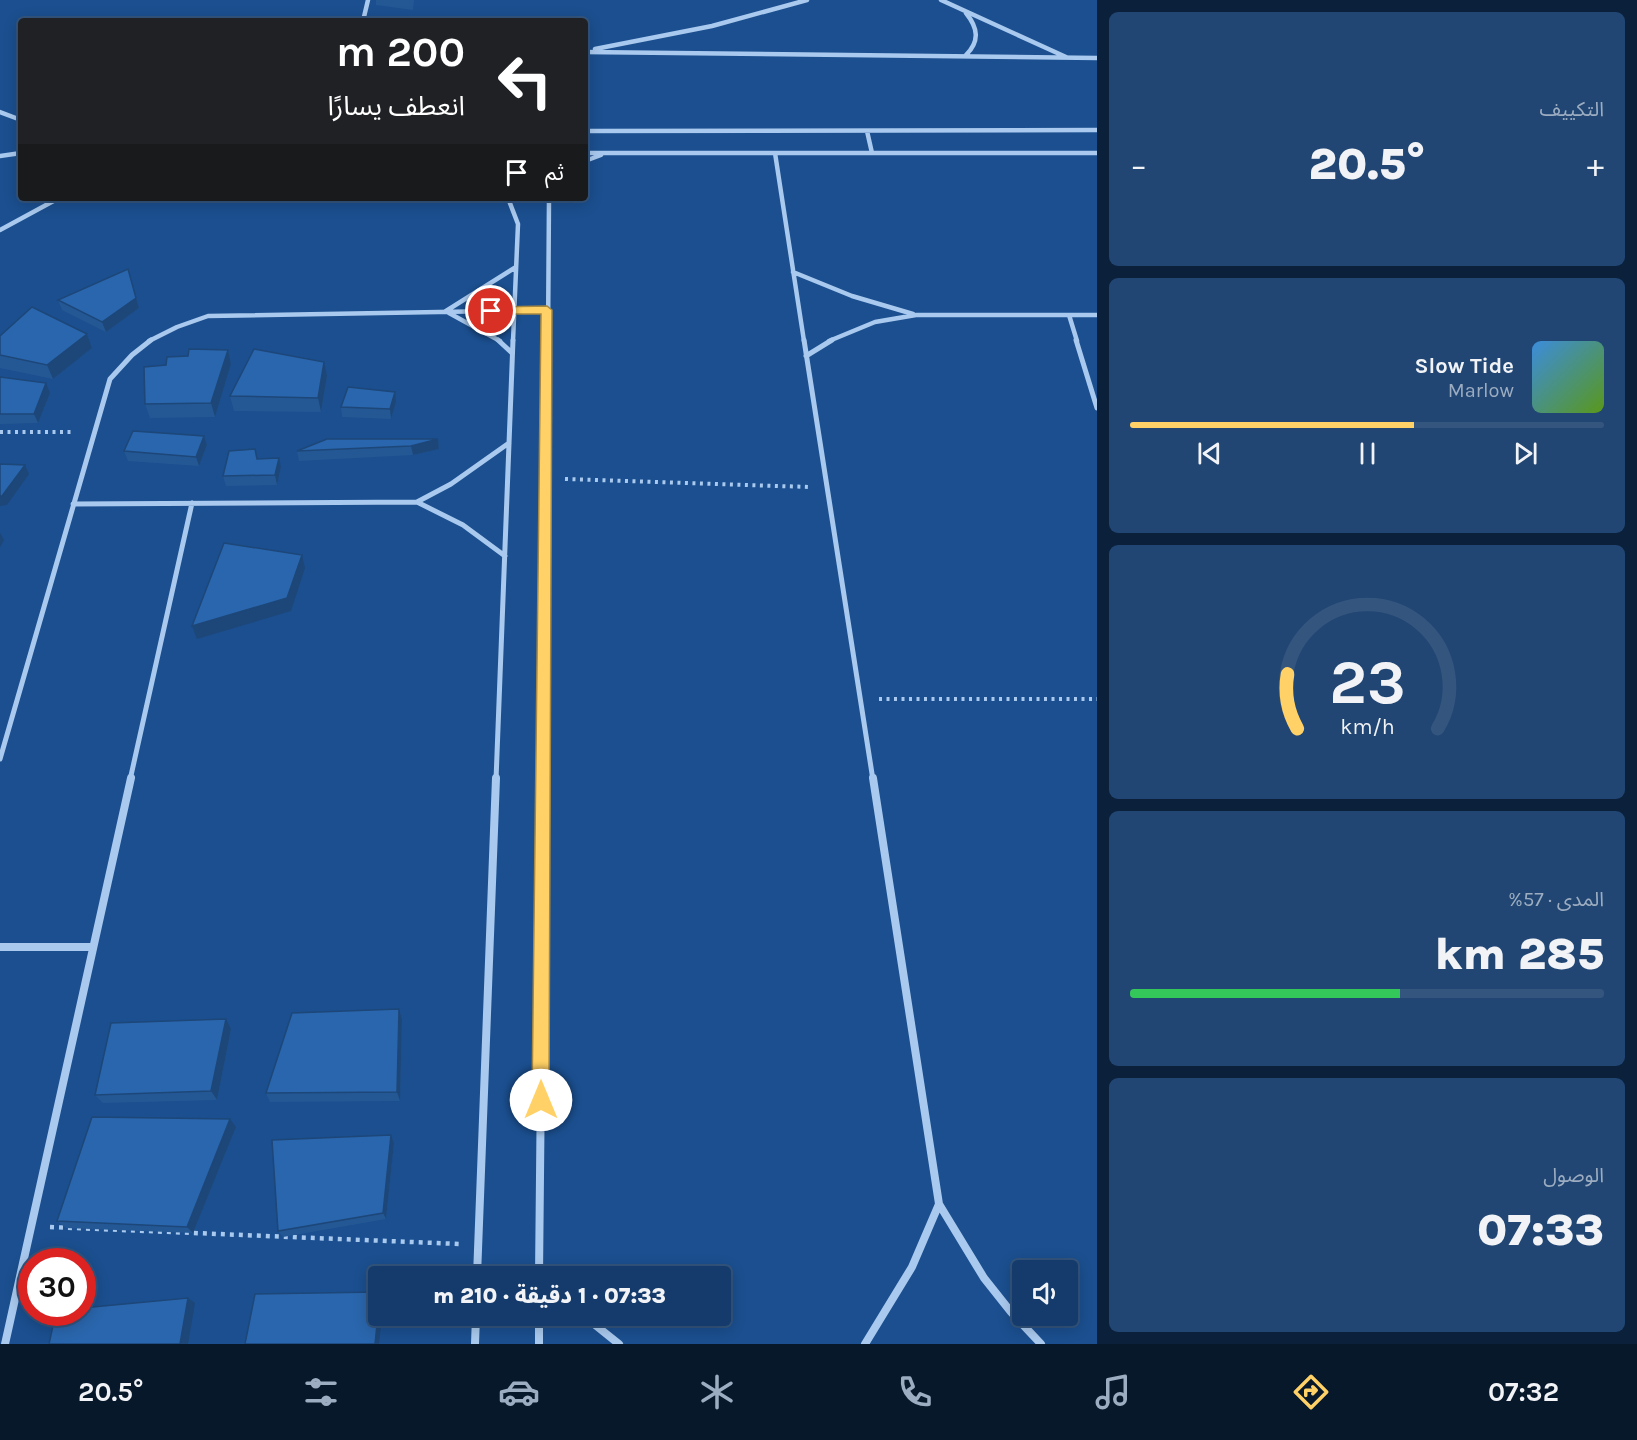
<!DOCTYPE html>
<html lang="ar">
<head>
<meta charset="utf-8">
<style>
	:root { --surface:#143b6b; --page:#214673; --text:#f1f3f6; --muted:#9dadc1; --line:#33557e; --accent:#ffd166 }
	body { margin:0; font-family:Karla,"Noto Sans Arabic",sans-serif; background:var(--page); color:var(--text); direction:rtl; height:100vh; display:flex; flex-direction:column; font-size:22px; white-space:nowrap }
	* { box-sizing:border-box; margin:0 }
	p { font-size:20px; color:var(--muted) }
	.icon { flex:none; width:33px; height:33px; fill:none; stroke:currentColor; stroke-width:2; stroke-linecap:round; stroke-linejoin:round }
	.map { position:relative; flex:1; overflow:hidden; direction:ltr }
	.drawer { display:flex; flex-direction:column; gap:12px; padding:12px; background:#0b203b; width:540px }
	.drawer>* { flex:none }
	.hud { position:absolute; left:18px; top:18px; width:570px; height:183px; border-radius:6px; box-shadow:0 3px 15px #0003,0 0 0 2px var(--line); direction:rtl; background:#202124; color:#fff; overflow:hidden }
	.tools { position:absolute; left:1012px; top:1260px; display:grid; gap:12px }
	.tools a { display:grid; place-items:center; width:66px; height:66px; border-radius:6px; background:var(--surface); box-shadow:0 3px 15px #0003,0 0 0 2px var(--line); font-size:30px }
	.speed { position:absolute; left:18px; top:1248px; display:flex; gap:12px; font-size:30px; font-weight:700; text-align:center }
	.speed>* { display:grid; place-content:center; width:78px; height:78px; border-radius:50%; background:var(--surface); box-shadow:0 3px 15px #0003,0 0 0 2px var(--line); line-height:1 }
	.speed .limit { border:9px solid #d22; background:#fff; color:#111 }
	.pin { position:absolute; display:grid; place-items:center; width:51px; height:51px; color:#fff; margin:-26px; border:3px solid #fff; border-radius:50%; box-shadow:0 2px 6px #0007 }
	.me { position:absolute; width:66px; margin:-33px; rotate:0deg; stroke-linejoin:round; filter:drop-shadow(0 0 4px #0008) }
	.turn { display:flex; align-items:center; gap:21px; height:126px; padding:0 24px; font-size:27px }
	.turn .icon { width:78px; height:78px; stroke-width:2.5 }
	.turn b { display:block; font-size:42px; line-height:51px }
	.then { display:flex; align-items:center; height:57px; padding:0 24px; background:#0003; gap:12px; font-size:22px }
	.big { font-size:45px; font-weight:800; line-height:1.1 }
	.drawer .widget { flex:1; display:flex; flex-direction:column; justify-content:center; gap:9px; min-width:0; padding:0 21px; border-radius:9px; background:var(--page) }
	.drawer .dial { align-items:center; gap:0 }
	.dial svg { height:156px; overflow:visible; fill:none; stroke:var(--line); stroke-width:7; stroke-linecap:round; text-anchor:middle }
	.dial text { fill:var(--text); stroke:none }
	.song { display:flex; align-items:center; gap:18px }
	.cover { width:72px; height:72px; border-radius:9px; background:linear-gradient(135deg,hsl(210 70% 55%),hsl(90 70% 35%)) }
	.played { height:6px; border-radius:3px; background:linear-gradient(90deg,var(--accent) 60%,var(--line) 60%) }
	.keys { display:flex; justify-content:space-around; direction:ltr }
	.heat { display:flex; justify-content:space-between; align-items:center; font-size:33px; direction:ltr }
	.charge { height:9px; border-radius:4px; background:linear-gradient(90deg,#34c759 57%,var(--line) 0) }
	.trip { position:absolute; left:368px; top:1266px; width:363px; height:60px; border-radius:6px; background:var(--surface); box-shadow:0 3px 15px #0003,0 0 0 2px var(--line); font-weight:800; line-height:60px; text-align:center; direction:rtl }
	.tab-bar { display:flex; height:96px; justify-content:space-around; align-items:center; background:#08182b; color:var(--muted) }
	.tab-bar .icon { width:42px; height:42px }
	.tab-bar .active { color:var(--accent) }
	.tab-bar b { font-size:27px; color:var(--text) }
	main { display:flex; flex:1; min-height:0 }
	.map>svg:first-child { display:block }
</style>
</head>
<body>
<main>
<section class="drawer">
<div class="widget"><p>التكييف</p>
<div class="heat"><a>−</a><b class="big">20.5°</b><a>+</a></div>
</div>
<div class="widget">
<div class="song"><i class="cover"></i><div><b>Slow Tide</b><p>Marlow</p></div></div>
<div class="played"></div>
<div class="keys"><svg class="icon" aria-label="previous" viewBox="0 0 24 24"><path d="M18 5L8 12l10 7zM5 5v14"/></svg><svg class="icon" aria-label="pause" viewBox="0 0 24 24"><path d="M8 5v14M16 5v14"/></svg><svg class="icon" aria-label="next" viewBox="0 0 24 24"><path d="M6 5l10 7-10 7zM19 5v14"/></svg></div>
</div>
<div class="widget dial"><svg viewBox="0 0 100 80">
<path d="M14 69A42 42 0 1 1 86 69"/>
<path d="M14 69A42 42 0 0 1 9 41" stroke="#ffd166"/>
<text x="50" y="56" font-size="32" font-weight="700">23</text>
<text x="50" y="72" font-size="11">km/h</text>
</svg></div>
<div class="widget"><p>المدى · 57%</p><b class="big">285 km</b><div class="charge"></div></div>
<div class="widget"><p>الوصول</p><b class="big">07:33</b></div>
</section>
<div class="map">
<svg width="1097" height="1344" viewBox="0 0 1097 1344">
	<rect width="100%" height="100%" fill="#1b4f8f"/>
	<g fill="none" stroke-linecap="round" stroke-linejoin="round">
		<path stroke="#a9c9ee" stroke-width="4" stroke-dasharray="3 4.5" stroke-linecap="butt" d="M0,432H74
			M565,479L809,487
			M879,699H1097"/>
		<path stroke="#a9c9ee" stroke-width="4.5" stroke-dasharray="4 5" stroke-linecap="butt" d="M50,1227L459,1244"/>
		<path stroke="#a9c9ee" stroke-width="4.5" d="M941,0L1066,57
			M966,13C978,28 980,41 966,55
			M363,21L368,0
			M595,49L712,26L807,0
			M585,52L1097,58
			M0,112L21,120
			M585,131L1097,130
			M867,131L872,153
			M585,153H1097
			M775,153L804,341
			M0,156L21,153
			M585,161L601,155
			M508,198L518,224L513,341
			M0,230L59,198
			M793,272L852,296L913,314
			M446,311L516,267
			M449,313L500,341
			M1069,315L1077,341
			M149,341L177,327L208,316L547,310
			M548,341L549,198
			M829,341L875,322L916,315H1097"/>
		<path stroke="#a9c9ee" stroke-width="5" d="M498,340L512,353
			M804,340L873,780
			M1076,340L1097,408
			M806,356L832,340
			M417,502L451,484L509,443
			M73,504L417,502L463,525L505,556
			M0,759L110,379L132,355L151,340
			M130,780L192,503
			M496,780L513,340
			M544,780L548,340"/>
		<path stroke="#a9c9ee" stroke-width="8" d="M873,778L939,1204L984,1278L1011,1312L1041,1344
			M0,947H93
			M539,1267L548,1276
			M477,1276L496,778
			M539,1276L544,778
			M539,1316V1344
			M584,1316L619,1344
			M5,1344L131,778
			M475,1344L476,1316
			M865,1344L912,1267L939,1204"/>
	</g>
	<path fill="#245895" d="M376,0H414L413,10L376,5Z
		M131,278L139,308L106,332L62,310L58,300Z
		M87,334L92,348L53,379L0,368V336Z
		M228,350L231,364L215,417L150,418L145,404L166,365Z
		M327,376L321,412L234,411L230,396Z
		M0,377L50,393L38,423L0,424Z
		M396,402L391,419L342,417L341,407Z
		M204,436L207,445L199,466L128,461L124,451Z
		M438,439L439,449L413,455L299,461L297,451Z
		M257,459L281,467L277,485L226,486L223,476Z
		M399,1009L402,1019L400,1101L270,1102L266,1093Z
		M231,1029L217,1100L103,1103L95,1095Z
		M236,1127L193,1233L66,1228L57,1221Z
		M391,1135L394,1143L386,1219L283,1237L278,1231Z"/>
	<path fill="#1d4779" d="M128,269L139,308L106,332L102,322Z
		M87,334L92,348L53,379L47,365Z
		M228,350L231,364L215,417L211,403Z
		M324,362L327,376L321,412L318,398Z
		M46,383L50,393L38,423L34,414Z
		M395,392L396,402L391,419L390,409Z
		M204,436L207,445L199,466L196,457Z
		M438,439L439,449L413,455L411,446Z
		M279,458L281,467L277,485L275,475Z
		M25,465L29,474L7,505L0,506V496Z
		M0,533L4,540L0,547Z
		M302,555L305,568L291,611L197,639L192,626Z
		M399,1009L402,1019L400,1101L397,1092Z
		M226,1019L231,1029L217,1100L211,1091Z
		M230,1119L236,1127L193,1233L187,1227Z
		M391,1135L394,1143L386,1219L383,1213Z
		M188,1298L195,1303L188,1344H180Z
		M378,1316H382L379,1344H375Z"/>
	<path fill="#2a66ad" stroke="#1d4779" stroke-width="1.5" d="M128,269L136,298L102,322L58,300Z
		M32,307L87,334L47,365L0,355V336Z
		M189,349L228,350L211,403L145,404L144,367L166,365L167,357L188,356Z
		M254,349L324,362L318,398L230,396Z
		M0,377L46,383L34,414H0Z
		M348,387L395,392L390,409L341,407Z
		M133,431L204,436L196,457L124,451Z
		M327,439H438L411,446L297,451Z
		M255,449L257,459L279,458L275,475L223,476L229,451Z
		M0,464L25,465L2,496H0Z
		M224,543L302,555L287,598L192,626Z
		M399,1009L397,1092L266,1093L292,1013Z
		M226,1019L211,1091L95,1095L111,1023Z
		M92,1117L230,1119L187,1227L57,1221Z
		M391,1135L383,1213L278,1231L272,1140Z
		M378,1292V1315L375,1344H245L255,1294Z
		M188,1298L180,1344H49L56,1312H82V1308Z"/>
	<path fill="#ffd166" stroke="#a68842" stroke-width="1.5" d="M547,306L552,310L549,1100L547,1106L541,1108L535,1106L532,1100L541,314H491L486,311L491,307Z"/>
</svg>
<div class="tools">
<a><svg class="icon" aria-label="sound" viewBox="0 0 24 24"><path d="M4 9h4l5-4v14l-5-4H4zM17 9q2 3 0 6"/></svg></a>
</div>
<div class="speed"><div class="limit">30</div></div>
<div class="pin" style="left:491px;top:311px;background:#d93025"><svg class="icon" aria-label="arrive" viewBox="0 0 24 24"><path d="M6 21V4h12l-3 4 3 4H6"/></svg></div>
<svg class="me" style="left:541px;top:1100px" viewBox="-20 -20 40 40"><circle r="19" fill="#fff"/><path d="M0-13L10 11 0 6-10 11z" fill="#ffd166"/></svg>
<div class="trip">07:33 · 1 دقيقة · 210 m</div>
<div class="hud">
<div class="turn"><svg class="icon" aria-label="left" viewBox="0 0 24 24"><path d="M17 20v-9H6M10 6l-5 5 5 5"/></svg><div><b>200 m</b>انعطف يسارًا</div></div>
<div class="then">ثم<svg class="icon" aria-label="arrive" viewBox="0 0 24 24"><path d="M6 21V4h12l-3 4 3 4H6"/></svg></div>
</div>
</div>
</main>
<nav class="tab-bar">
<b>07:32</b>
<svg class="icon active" aria-label="directions" viewBox="0 0 24 24"><path d="M12 3l9 9-9 9-9-9zM9 14v-3h6M13 9l2 2-2 2"/></svg>
<svg class="icon" aria-label="music" viewBox="0 0 24 24"><path d="M9 18V5l10-2v13"/><circle cx="6" cy="18" r="3"/><circle cx="16" cy="16" r="3"/></svg>
<svg class="icon" aria-label="phone" viewBox="0 0 24 24"><path d="M5 4h4l2 5-3 2q2 4 5 5l2-3 5 2v4C11 20 4 13 5 4z"/></svg>
<svg class="icon" aria-label="climate" viewBox="0 0 24 24"><path d="M12 3v18M4 7l16 10M4 17L20 7"/></svg>
<svg class="icon" aria-label="car" viewBox="0 0 24 24"><path d="M5 17H2v-5l4-1 3-4h7l3 4 3 1v5h-3M9 17h6M6 11h13"/><circle cx="7" cy="17" r="2"/><circle cx="17" cy="17" r="2"/></svg>
<svg class="icon" aria-label="filters" viewBox="0 0 24 24"><path d="M4 7h16M4 17h16"/><circle cx="9" cy="7" r="2"/><circle cx="15" cy="17" r="2"/></svg>
<b>20.5°</b>
</nav>
</body>
</html>
